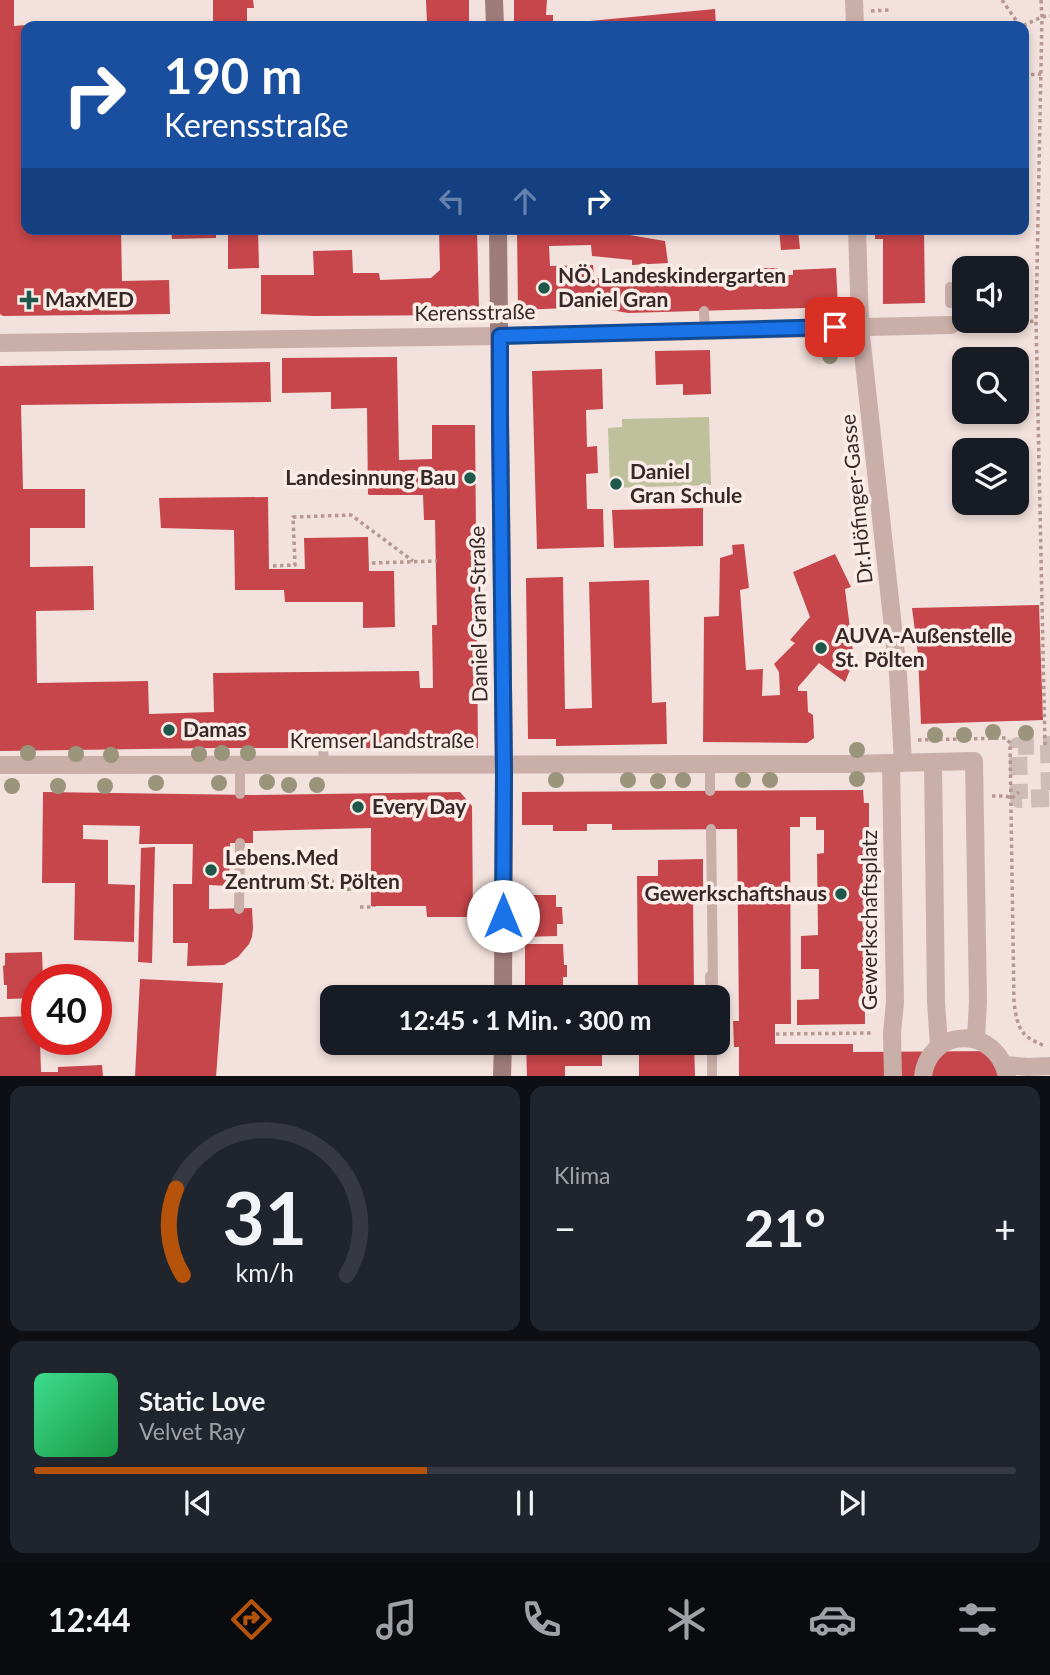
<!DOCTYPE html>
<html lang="de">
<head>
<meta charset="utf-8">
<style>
	:root { --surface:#171b24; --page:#20242c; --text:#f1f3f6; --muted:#9ea1a6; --line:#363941; --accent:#b45309 }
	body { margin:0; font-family:Lato,sans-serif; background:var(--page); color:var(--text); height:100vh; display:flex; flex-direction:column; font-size:26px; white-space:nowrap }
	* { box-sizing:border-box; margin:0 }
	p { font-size:23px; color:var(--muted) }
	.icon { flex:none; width:38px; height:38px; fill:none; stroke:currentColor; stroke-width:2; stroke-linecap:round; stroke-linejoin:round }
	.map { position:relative; height:1076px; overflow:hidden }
	.sheet { display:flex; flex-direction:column; gap:10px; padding:10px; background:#0d0f14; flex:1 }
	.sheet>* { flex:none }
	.guide { position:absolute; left:21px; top:21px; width:1008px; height:214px; border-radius:14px; box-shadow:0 4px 10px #0003; background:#1a4fa0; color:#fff; overflow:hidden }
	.tools { position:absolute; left:952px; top:256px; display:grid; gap:14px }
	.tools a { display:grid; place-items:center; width:77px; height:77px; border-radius:14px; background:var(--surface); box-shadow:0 4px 10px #0003; font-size:35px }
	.speed { position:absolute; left:21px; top:964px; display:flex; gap:14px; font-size:35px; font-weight:700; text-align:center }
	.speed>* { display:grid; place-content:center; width:91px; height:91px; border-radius:50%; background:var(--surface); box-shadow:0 4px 10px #0003; line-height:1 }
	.speed .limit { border:10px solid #d22; background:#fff; color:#111 }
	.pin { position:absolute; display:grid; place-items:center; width:60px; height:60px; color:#fff; margin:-30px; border-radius:14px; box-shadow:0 4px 10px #0006 }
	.me { position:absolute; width:77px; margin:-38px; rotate:0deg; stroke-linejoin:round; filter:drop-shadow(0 0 5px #0008) }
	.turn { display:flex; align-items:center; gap:24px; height:147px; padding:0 28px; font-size:32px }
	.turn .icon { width:91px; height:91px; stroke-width:2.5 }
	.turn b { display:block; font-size:49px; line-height:60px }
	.lanes { display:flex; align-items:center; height:66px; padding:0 28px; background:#0003; justify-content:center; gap:35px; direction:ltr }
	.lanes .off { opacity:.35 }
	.big { font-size:52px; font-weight:700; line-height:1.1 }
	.sheet .widget { flex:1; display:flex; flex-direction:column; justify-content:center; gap:10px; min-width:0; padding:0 24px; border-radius:14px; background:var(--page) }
	.sheet .dial { align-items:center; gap:0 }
	.dial svg { height:182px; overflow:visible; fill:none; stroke:var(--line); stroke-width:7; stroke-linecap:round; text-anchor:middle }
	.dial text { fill:var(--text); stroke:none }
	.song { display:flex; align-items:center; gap:21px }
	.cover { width:84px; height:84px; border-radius:10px; background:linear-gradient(135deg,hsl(150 70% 55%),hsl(140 70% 35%)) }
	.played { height:7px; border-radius:4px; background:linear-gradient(90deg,var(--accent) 40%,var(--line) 40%) }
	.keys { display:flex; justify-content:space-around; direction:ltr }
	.heat { display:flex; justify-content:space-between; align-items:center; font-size:38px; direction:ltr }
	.sheet .tiles { flex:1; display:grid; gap:10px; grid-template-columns:1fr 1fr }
	.widget:last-child { grid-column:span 2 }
	.trip { position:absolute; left:320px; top:985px; width:410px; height:70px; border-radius:14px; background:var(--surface); box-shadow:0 4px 10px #0003; font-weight:700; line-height:70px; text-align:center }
	.dock { display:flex; height:112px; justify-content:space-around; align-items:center; background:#090b0e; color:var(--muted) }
	.dock .icon { width:49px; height:49px }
	.dock .selected { color:var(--accent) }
	.dock b { font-size:32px; color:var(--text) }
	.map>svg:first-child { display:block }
</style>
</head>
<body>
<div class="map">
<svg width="1050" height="1077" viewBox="0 0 1050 1077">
	<rect width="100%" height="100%" fill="#f2e1dc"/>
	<path fill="#bfc19c" d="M709,417L711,485L610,488L608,428L622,427V419Z"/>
	<path fill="#c6464b" d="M0,0H14V26L26,25V229H121L122,281L169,280L170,314L3,316L0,314Z
		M213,0H253L254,8H247V26H213Z
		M426,0H469V26H430V24H427Z
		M514,0H547L546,15H553V26H514Z
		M715,9L716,26H590V21Z
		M116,22V26H65V24Z
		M1027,35L1028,68H1024V36Z
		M171,229H216V238L172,239Z
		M228,229H258L259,268L228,269Z
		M439,229H477L479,310L473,315L314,316L261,314V275H314L313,251L352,250L353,273H379L380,280L431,278L440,270Z
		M517,229H551V231L566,229H594L665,241L668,263L632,265V260L592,256L591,245L549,246L550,266L593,265L594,278L627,279L763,274V268H778V275H793V270L836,268L838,307L628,313L594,307L518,310Z
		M779,229H798L800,249L781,250Z
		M875,229H924L925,303L883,304V239H875Z
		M710,350L711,394L683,395V384L656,385L655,351Z
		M397,357L399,460L432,459V425H475L478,748H214L0,751V366L270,362L271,402L21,405L23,489H85V528H30V567L93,566L94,610L36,611L37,683L148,681L149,714L214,712L213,673L419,671L420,688H433L432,625H437L435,520H424L423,495H369L368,494L367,408L331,409V392L282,393V358Z
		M602,369L603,409L586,410L587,447L597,446L598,473L586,474L587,509H603L604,547L537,549L532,371Z
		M268,497L269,569H305L304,538L368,537L369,571H394L395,627L363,628V602H285L284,590H235L234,530L161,528L159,498Z
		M703,508V546L614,548L612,510Z
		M744,544L749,588L740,590L746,670L763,669L762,696L780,695L779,672L774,664L795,643L790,640L810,617L793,572L835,554L851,587L845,589L854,660L845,682L819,663L798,687V691H807L808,712L813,715L814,738L807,743L703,742L704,617L719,616L720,558L733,554L732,545Z
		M563,577L565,709L592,708L589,582L649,580L652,703L666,702L667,744L556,746V739H528L526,578Z
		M1039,605L1043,720L921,724L918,654L912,608Z
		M863,790L864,803H869V831H864L865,1024L797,1025V1000L819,999V969H801V936L818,935L817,854L824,853V830H816V817H800V827H790L791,1024H775V1044H853V1052L998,1051L999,1077H739V1047H734L733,1021H739L737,829L612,830V824H587V831H553V825H522V792Z
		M43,792L253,795L460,792L472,806L473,917H427L426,906H371V828L253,831V843H230L229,886L209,885V909L252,908L253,928L252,937L249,944L238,957L224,965L187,966L188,943H173V884H192L193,844H139L140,826L83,825V839L108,840V884L135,885L134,942L74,940L75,883H42Z
		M155,847L152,963L138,962L141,848Z
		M703,859V894L693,893L694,998H638L637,876H658V860Z
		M524,895H556V907H562L563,924H557V936L524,937Z
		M525,944H563L564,965H567V977H563V993L525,994Z
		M42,952L43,980H37V998L7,999V985H4L3,966L5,965V953Z
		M140,979L223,983L216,1077H135Z
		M588,987H604V998H588Z
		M37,1016V1040H40L41,1072H58V1067L102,1065L103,1077H0V1017Z
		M526,1043H564V1051H587V1043H602V1066H565V1077H527Z
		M639,1043H694L695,1077H639Z"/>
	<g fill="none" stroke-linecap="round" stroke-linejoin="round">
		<path stroke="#cdbcb8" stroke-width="18" stroke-dasharray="18 9" stroke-linecap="butt" d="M1049,745L1050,798L1019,799L1018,746Z"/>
		<path stroke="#b69792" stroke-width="3.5" stroke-dasharray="3.5 3.5" stroke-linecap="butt" d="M1002,0L1020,26C1031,24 1038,16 1050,16
			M1041,0L1042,16L1036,321L1045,745
			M871,11L889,10
			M1024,75L1041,74
			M1023,322L1036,321
			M476,559H485
			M372,563L437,561
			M273,566L295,565L293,517L351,515L413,561
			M918,740L1006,738L1010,743L1014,1003C1018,1029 1020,1036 1045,1046
			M992,796H1006L1012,798
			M1012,798L1019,792
			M360,907H374V906
			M719,1011V1026
			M776,1034L872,1033"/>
		<path stroke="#caaea8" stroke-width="10" d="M950,303V287
			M704,311L705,331
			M323,748L324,764
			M710,764V791
			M240,794V764
			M711,829L713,982
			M239,909L240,843
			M710,976L711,998
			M712,1043V1077"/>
		<path stroke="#caaea8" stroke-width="18" d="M854,0L855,26
			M857,229L860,326L898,673L903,763
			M0,343L500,336L951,325
			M933,762L936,1002L939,1046
			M891,764L895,1002L892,1033L893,1077
			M0,765L850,764L974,761L978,1001L976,1039
			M1005,1065L1028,1067L1050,1066
			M923,1077C928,1027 997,1024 1007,1077"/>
		<path stroke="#9e7c79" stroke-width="18" d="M494,0L495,26
			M498,229L504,775L503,998
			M502,1077L503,1043"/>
	</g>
	<g fill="#9a947b">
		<circle cx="830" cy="356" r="8"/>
		<circle cx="993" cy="732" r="8"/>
		<circle cx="1026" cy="733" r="8"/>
		<circle cx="935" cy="735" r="8"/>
		<circle cx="964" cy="735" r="8"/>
		<circle cx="857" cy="750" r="8"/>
		<circle cx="28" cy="753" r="8"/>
		<circle cx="222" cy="753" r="8"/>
		<circle cx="248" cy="753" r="8"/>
		<circle cx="76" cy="754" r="8"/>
		<circle cx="199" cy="754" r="8"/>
		<circle cx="111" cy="755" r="8"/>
		<circle cx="857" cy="779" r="8"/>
		<circle cx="556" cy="780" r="8"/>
		<circle cx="628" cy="780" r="8"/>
		<circle cx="683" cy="780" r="8"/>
		<circle cx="743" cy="780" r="8"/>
		<circle cx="770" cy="780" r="8"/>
		<circle cx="658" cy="781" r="8"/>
		<circle cx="267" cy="782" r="8"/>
		<circle cx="156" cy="783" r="8"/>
		<circle cx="219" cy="783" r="8"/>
		<circle cx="289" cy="785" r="8"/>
		<circle cx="317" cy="785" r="8"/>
		<circle cx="12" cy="786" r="8"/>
		<circle cx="58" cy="786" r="8"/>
		<circle cx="105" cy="786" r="8"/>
		<circle cx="279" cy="883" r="8"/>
		<circle cx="326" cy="883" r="8"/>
		<circle cx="348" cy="883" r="8"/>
		<circle cx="301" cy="884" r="8"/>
	</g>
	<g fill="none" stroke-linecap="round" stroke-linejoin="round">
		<g stroke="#114b97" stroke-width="18">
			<path id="route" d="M503,916L504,775L500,425V336L835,327"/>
		</g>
		<use href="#route" stroke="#1a73e8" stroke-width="12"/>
	</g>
	<g fill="#1d584b" stroke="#faede8" stroke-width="2.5">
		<circle cx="544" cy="288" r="7"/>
		<path d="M25.5 289.5h7v7h7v7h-7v7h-7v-7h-7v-7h7z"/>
		<circle cx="470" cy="478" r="7"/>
		<circle cx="616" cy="484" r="7"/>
		<circle cx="821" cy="648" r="7"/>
		<circle cx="169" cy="730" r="7"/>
		<circle cx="358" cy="807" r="7"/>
		<circle cx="211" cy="870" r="7"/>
		<circle cx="841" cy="894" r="7"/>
	</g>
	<g text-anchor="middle" stroke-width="7" stroke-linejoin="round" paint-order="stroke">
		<g font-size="21" font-weight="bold" fill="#372828" stroke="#faede8" text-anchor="start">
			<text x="558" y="283">NÖ. Landeskindergarten<tspan x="558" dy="24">Daniel Gran</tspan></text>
			<text x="45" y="307">MaxMED</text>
			<text x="630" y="479">Daniel<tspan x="630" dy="24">Gran Schule</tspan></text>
			<text x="456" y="485" text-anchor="end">Landesinnung Bau</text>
			<text x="835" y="643">AUVA-Außenstelle<tspan x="835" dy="24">St. Pölten</tspan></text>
			<text x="183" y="737">Damas</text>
			<text x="372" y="814">Every Day</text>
			<text x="225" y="865">Lebens.Med<tspan x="225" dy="24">Zentrum St. Pölten</tspan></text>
			<text x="827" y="901" text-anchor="end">Gewerkschaftshaus</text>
		</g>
		<g font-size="21" fill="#372828" stroke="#faede8">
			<text transform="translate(475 313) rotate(-1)" y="7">Kerensstraße</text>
			<text transform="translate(857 499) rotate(-96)" y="7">Dr.Höfinger-Gasse</text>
			<text transform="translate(479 614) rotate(-91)" y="7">Daniel Gran-Straße</text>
			<text x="382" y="748">Kremser Landstraße</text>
			<text transform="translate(870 920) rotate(-90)" y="7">Gewerkschaftsplatz</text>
		</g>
	</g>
</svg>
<div class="tools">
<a><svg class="icon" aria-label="sound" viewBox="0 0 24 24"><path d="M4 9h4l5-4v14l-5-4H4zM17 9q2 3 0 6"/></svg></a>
<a><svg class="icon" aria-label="search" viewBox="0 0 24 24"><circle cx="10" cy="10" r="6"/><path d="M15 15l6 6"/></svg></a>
<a><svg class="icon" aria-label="layers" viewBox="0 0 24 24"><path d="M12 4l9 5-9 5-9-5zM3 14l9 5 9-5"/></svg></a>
</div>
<div class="speed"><div class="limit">40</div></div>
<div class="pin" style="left:835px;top:327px;background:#d93025"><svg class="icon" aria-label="arrive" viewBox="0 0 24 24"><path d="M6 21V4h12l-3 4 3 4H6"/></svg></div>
<svg class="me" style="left:503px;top:916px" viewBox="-20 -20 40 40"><circle r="19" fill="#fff"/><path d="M0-13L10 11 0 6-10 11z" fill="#1a73e8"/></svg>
<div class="trip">12:45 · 1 Min. · 300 m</div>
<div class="guide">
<div class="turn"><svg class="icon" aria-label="right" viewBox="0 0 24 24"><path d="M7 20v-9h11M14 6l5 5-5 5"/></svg><div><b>190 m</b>Kerensstraße</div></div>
<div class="lanes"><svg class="icon off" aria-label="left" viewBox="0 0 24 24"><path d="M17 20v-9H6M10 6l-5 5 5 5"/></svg><svg class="icon off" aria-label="ahead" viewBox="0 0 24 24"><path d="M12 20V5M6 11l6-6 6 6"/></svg><svg class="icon" aria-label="right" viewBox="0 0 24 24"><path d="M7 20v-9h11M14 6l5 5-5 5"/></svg></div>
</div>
</div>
<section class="sheet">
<div class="tiles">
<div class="widget dial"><svg viewBox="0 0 100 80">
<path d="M14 69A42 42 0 1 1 86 69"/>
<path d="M14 69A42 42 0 0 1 11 31" stroke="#b45309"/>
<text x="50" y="56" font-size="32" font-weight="700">31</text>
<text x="50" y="72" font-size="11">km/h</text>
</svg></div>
<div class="widget"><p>Klima</p>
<div class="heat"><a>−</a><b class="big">21°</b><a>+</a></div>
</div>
<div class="widget">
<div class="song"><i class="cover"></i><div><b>Static Love</b><p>Velvet Ray</p></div></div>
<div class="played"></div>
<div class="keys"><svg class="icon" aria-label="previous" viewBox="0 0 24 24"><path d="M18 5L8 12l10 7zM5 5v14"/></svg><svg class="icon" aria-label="pause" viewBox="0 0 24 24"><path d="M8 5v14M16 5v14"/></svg><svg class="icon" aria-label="next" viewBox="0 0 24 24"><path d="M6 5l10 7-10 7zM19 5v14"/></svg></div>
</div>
</div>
</section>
<nav class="dock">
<b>12:44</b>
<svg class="icon selected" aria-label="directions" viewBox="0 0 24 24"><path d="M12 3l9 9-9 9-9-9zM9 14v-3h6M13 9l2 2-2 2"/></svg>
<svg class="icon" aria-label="music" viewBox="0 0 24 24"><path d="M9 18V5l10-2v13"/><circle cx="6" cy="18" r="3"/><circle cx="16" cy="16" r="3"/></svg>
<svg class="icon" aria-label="phone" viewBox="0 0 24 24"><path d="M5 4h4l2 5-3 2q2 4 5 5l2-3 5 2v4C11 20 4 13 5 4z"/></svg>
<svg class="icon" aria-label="climate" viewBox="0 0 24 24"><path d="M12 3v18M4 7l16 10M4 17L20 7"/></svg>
<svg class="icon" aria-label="car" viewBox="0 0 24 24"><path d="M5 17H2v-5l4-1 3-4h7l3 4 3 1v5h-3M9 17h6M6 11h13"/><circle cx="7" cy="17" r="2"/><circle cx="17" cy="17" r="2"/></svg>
<svg class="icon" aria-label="filters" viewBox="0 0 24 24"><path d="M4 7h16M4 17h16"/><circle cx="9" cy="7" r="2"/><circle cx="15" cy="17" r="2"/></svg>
</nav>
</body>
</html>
